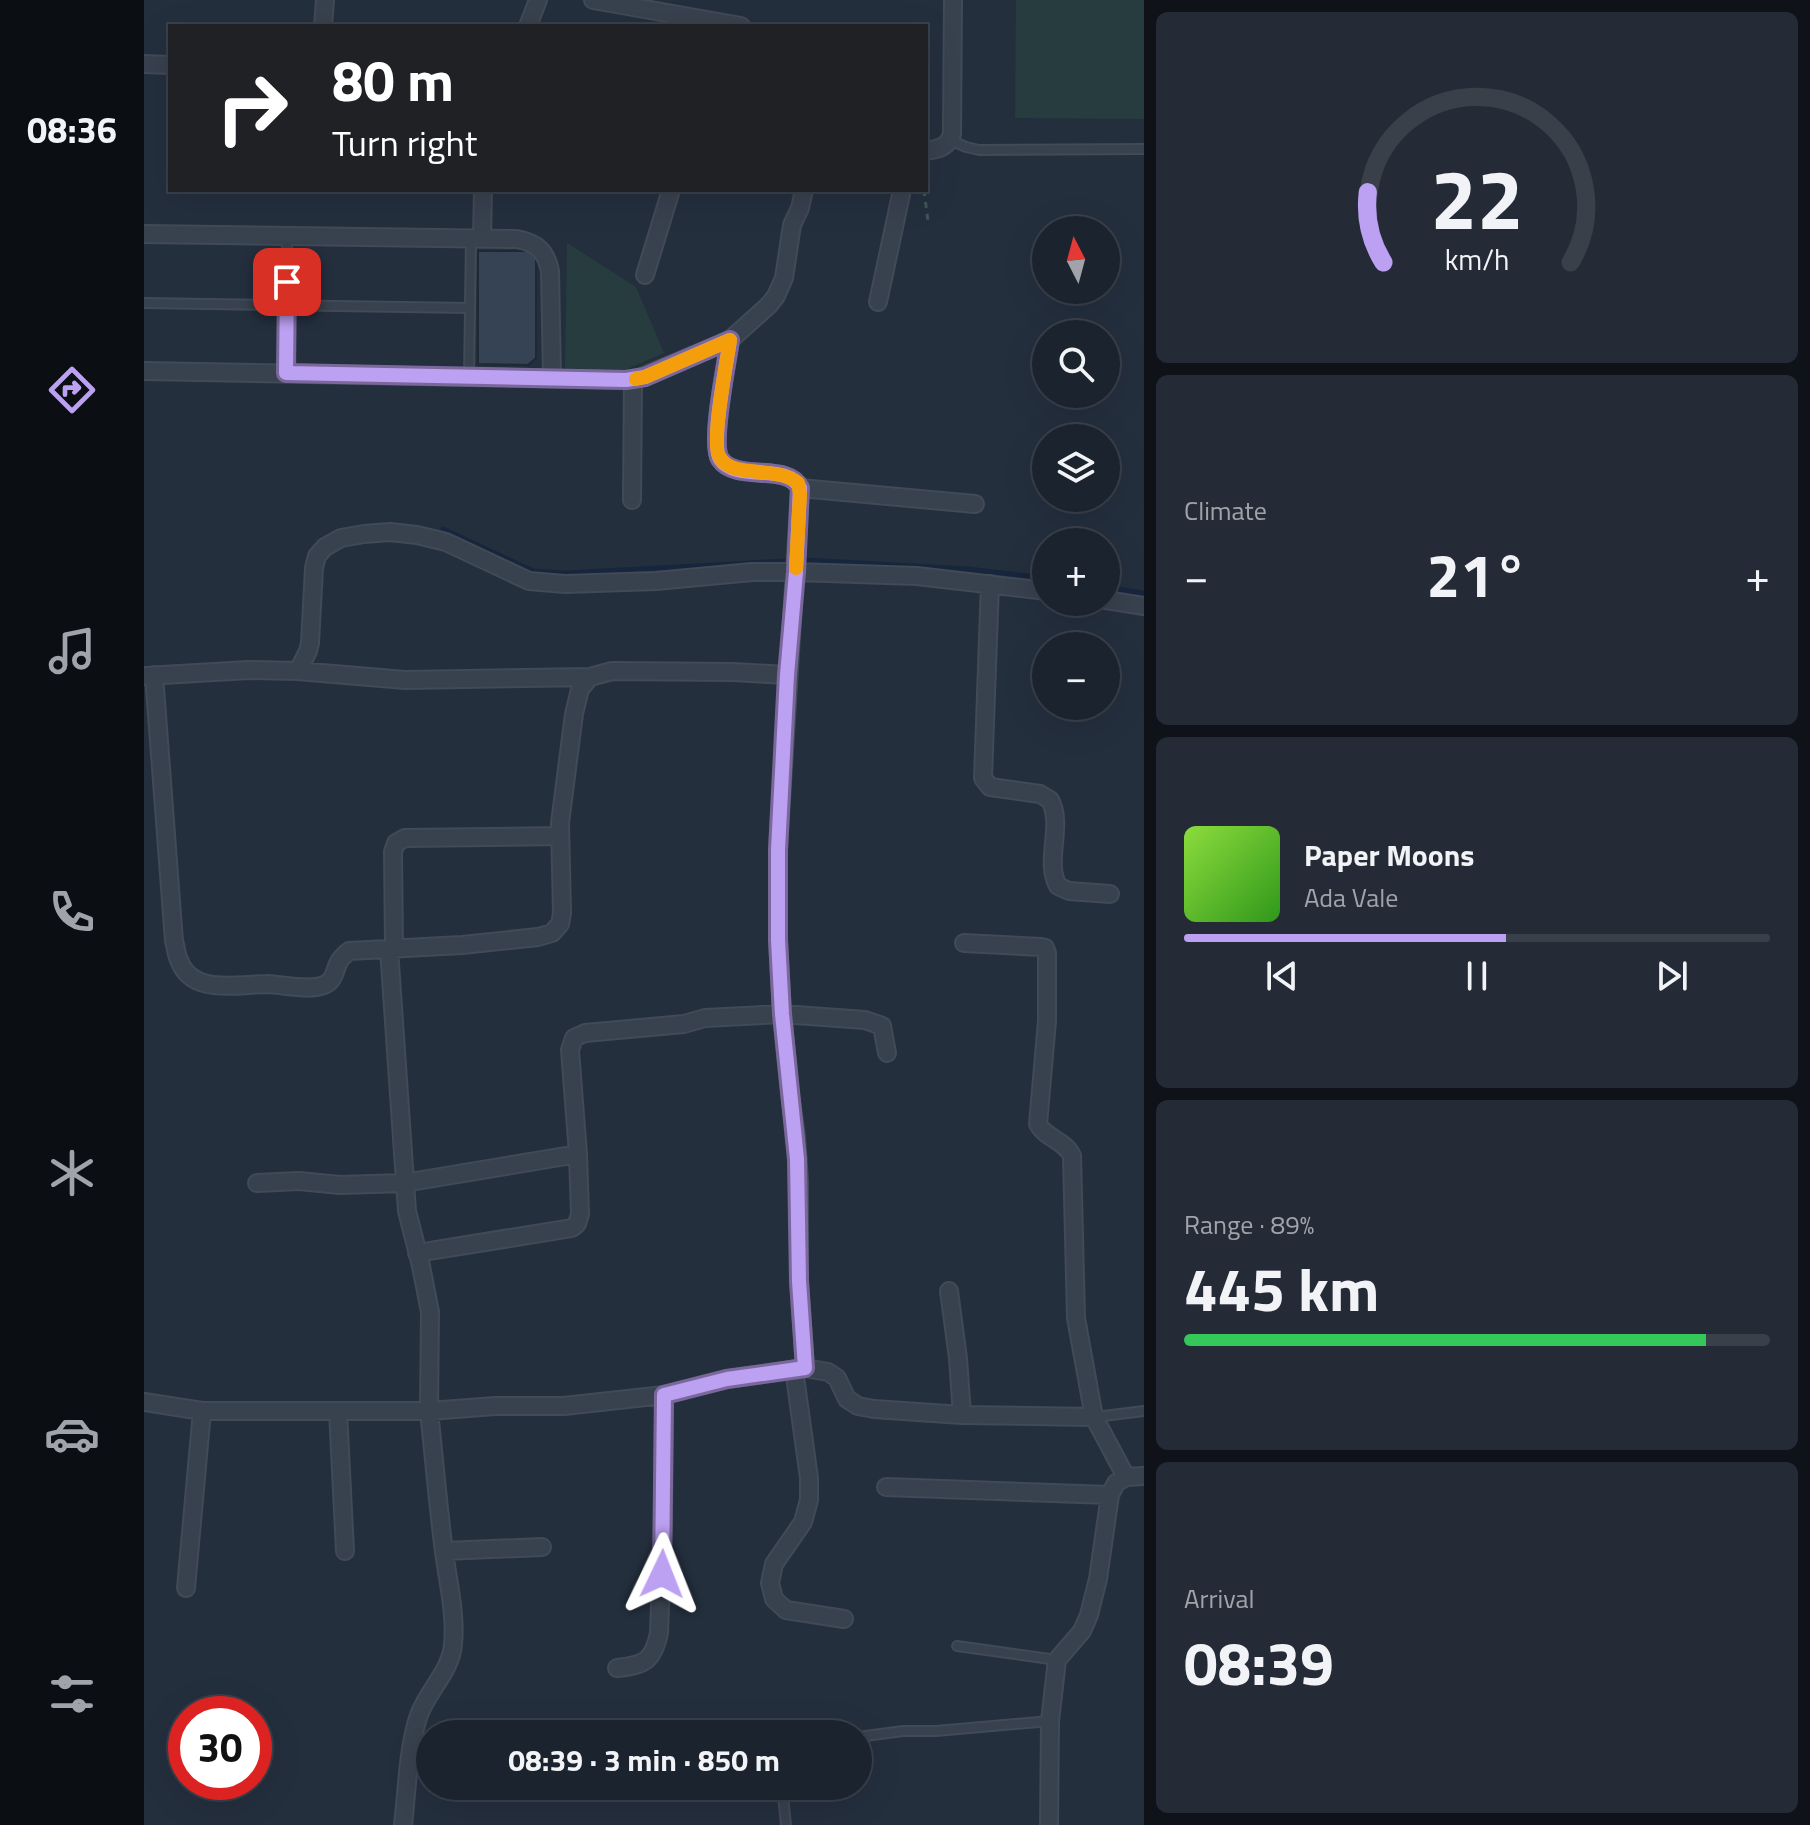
<!DOCTYPE html>
<html lang="en">
<head>
<meta charset="utf-8">
<style>
	:root { --surface:#1b232e; --page:#242b36; --text:#f1f3f6; --muted:#a0a4aa; --line:#39404a; --accent:#bca0f2 }
	body { margin:0; font-family:"Titillium Web",sans-serif; background:var(--page); color:var(--text); height:100vh; display:flex; flex-direction:column; font-size:30px; white-space:nowrap }
	* { box-sizing:border-box; margin:0 }
	p { font-size:26px; color:var(--muted) }
	.icon { flex:none; width:44px; height:44px; fill:none; stroke:currentColor; stroke-width:2; stroke-linecap:round; stroke-linejoin:round }
	.map { position:relative; flex:1; overflow:hidden }
	.panel { display:flex; flex-direction:column; gap:12px; padding:12px; background:#0f1319; width:666px }
	.panel>* { flex:none }
	.banner { position:absolute; left:24px; top:24px; width:760px; height:168px; border-radius:0px; box-shadow:0 8px 32px #0002,0 0 0 2px var(--line); background:#202124; color:#fff; overflow:hidden }
	.needle { width:52px; rotate:354deg }
	.controls { position:absolute; left:888px; top:216px; display:grid; gap:16px }
	.controls a { display:grid; place-items:center; width:88px; height:88px; border-radius:50%; background:var(--surface); box-shadow:0 8px 32px #0002,0 0 0 2px var(--line); font-size:40px }
	.speed { position:absolute; left:24px; top:1696px; display:flex; gap:16px; font-size:40px; font-weight:700; text-align:center }
	.speed>* { display:grid; place-content:center; width:104px; height:104px; border-radius:50%; background:var(--surface); box-shadow:0 8px 32px #0002,0 0 0 2px var(--line); line-height:1 }
	.speed .limit { border:12px solid #d22; background:#fff; color:#111 }
	.pin { position:absolute; display:grid; place-items:center; width:68px; height:68px; color:#fff; margin:-34px; border-radius:16px; box-shadow:0 4px 12px #0006 }
	.me { position:absolute; width:88px; margin:-44px; rotate:2deg; stroke-linejoin:round; filter:drop-shadow(0 0 6px #0008) }
	.turn { display:flex; align-items:center; gap:28px; height:168px; padding:0 32px; font-size:36px }
	.turn .icon { width:104px; height:104px; stroke-width:2.5 }
	.turn b { display:block; font-size:56px; line-height:68px }
	.big { font-size:60px; font-weight:700; line-height:1.1 }
	.panel .tile { flex:1; display:flex; flex-direction:column; justify-content:center; gap:12px; min-width:0; padding:0 28px; border-radius:12px; background:var(--page) }
	.panel .dial { align-items:center; gap:0 }
	.dial svg { height:208px; overflow:visible; fill:none; stroke:var(--line); stroke-width:7; stroke-linecap:round; text-anchor:middle }
	.dial text { fill:var(--text); stroke:none }
	.song { display:flex; align-items:center; gap:24px }
	.cover { width:96px; height:96px; border-radius:12px; background:linear-gradient(135deg,hsl(90 70% 55%),hsl(110 70% 35%)) }
	.played { height:8px; border-radius:4px; background:linear-gradient(90deg,var(--accent) 55%,var(--line) 55%) }
	.keys { display:flex; justify-content:space-around; direction:ltr }
	.heat { display:flex; justify-content:space-between; align-items:center; font-size:44px; direction:ltr }
	.charge { height:12px; border-radius:6px; background:linear-gradient(90deg,#34c759 89%,var(--line) 0) }
	.trip { position:absolute; left:272px; top:1720px; width:456px; height:80px; border-radius:40px; background:var(--surface); box-shadow:0 8px 32px #0002,0 0 0 2px var(--line); font-weight:700; line-height:80px; text-align:center }
	main { display:flex; flex:1; min-height:0 }
	.tabs { display:flex; flex-direction:column; width:144px; justify-content:space-around; align-items:center; background:#0b0e12; color:var(--muted) }
	.tabs .icon { width:56px; height:56px }
	.tabs .on { color:var(--accent) }
	.tabs b { font-size:36px; color:var(--text) }
	.map>svg:first-child { display:block }
</style>
</head>
<body>
<main>
<nav class="tabs">
<b>08:36</b>
<svg class="icon on" aria-label="directions" viewBox="0 0 24 24"><path d="M12 3l9 9-9 9-9-9zM9 14v-3h6M13 9l2 2-2 2"/></svg>
<svg class="icon" aria-label="music" viewBox="0 0 24 24"><path d="M9 18V5l10-2v13"/><circle cx="6" cy="18" r="3"/><circle cx="16" cy="16" r="3"/></svg>
<svg class="icon" aria-label="phone" viewBox="0 0 24 24"><path d="M5 4h4l2 5-3 2q2 4 5 5l2-3 5 2v4C11 20 4 13 5 4z"/></svg>
<svg class="icon" aria-label="climate" viewBox="0 0 24 24"><path d="M12 3v18M4 7l16 10M4 17L20 7"/></svg>
<svg class="icon" aria-label="car" viewBox="0 0 24 24"><path d="M5 17H2v-5l4-1 3-4h7l3 4 3 1v5h-3M9 17h6M6 11h13"/><circle cx="7" cy="17" r="2"/><circle cx="17" cy="17" r="2"/></svg>
<svg class="icon" aria-label="filters" viewBox="0 0 24 24"><path d="M4 7h16M4 17h16"/><circle cx="9" cy="7" r="2"/><circle cx="15" cy="17" r="2"/></svg>
</nav>
<div class="map">
<svg width="1000" height="1825" viewBox="0 0 1000 1825">
	<rect width="100%" height="100%" fill="#242f3e"/>
	<path fill="#263c3f" d="M872,0H1000V119L871,118Z
		M423,243L492,287L520,353L476,372L421,371Z"/>
	<g fill="none" stroke-linecap="round" stroke-linejoin="round">
		<path stroke="#17263c" stroke-width="5" d="M299,529L389,571L421,573L643,561
			M661,560L824,569L902,578
			M962,587L1000,593"/>
	</g>
	<path fill="#364354" stroke="#1f2835" stroke-width="2" d="M334,251H385L392,258V358L384,365L334,364Z"/>
	<g fill="none" stroke-linecap="round" stroke-linejoin="round">
		<g stroke="#414a57" stroke-width="12">
			<path id="lane" d="M806,140L822,147L835,150L1000,149
				M0,303L326,308
				M142,373L143,236
				M325,376L327,239
				M951,1417L1000,1411
				M813,1646L913,1660
				M714,1737L759,1731H792L906,1721
				M638,1786L642,1825"/>
		</g>
		<g stroke="#414a57" stroke-width="20">
			<path id="street" d="M449,0L597,26
				M179,26L181,0
				M384,26L394,0
				M0,64L26,65
				M782,151C795,149 804,147 808,134L809,0
				M0,234L373,239C393,243 402,251 406,271L408,377
				M338,239L339,190
				M501,275L527,190
				M734,302L758,190
				M586,340C583,362 566,443 576,459C592,483 644,462 656,488L634,850V940L638,1014L646,1095L652,1136L655,1181V1281L661,1368
				M0,371L482,380L495,378L586,340L625,305L632,296L640,278L648,225L656,208L660,190
				M656,488L831,504
				M488,500L489,380
				M846,584L839,778L846,787L896,794L906,800C920,825 900,861 914,886L925,891L966,894
				M962,600L1000,606
				M154,671L164,651L166,643L170,568L173,556L181,547L197,538L220,534L246,532L273,535L302,542L385,581L421,584L512,581L608,572H652L773,576L902,591
				M10,675L30,941C32,947 32,954 35,960C48,996 94,984 124,984C139,985 166,991 180,985C192,980 190,969 196,960C196,959 204,952 205,951L318,945L394,937L408,933L416,924L418,913L416,823L430,714L436,689L446,677L468,671L589,672L643,675
				M2,676L104,670L154,671L261,680L446,677
				M820,943L897,947L901,948L903,953V1021L894,1124C902,1139 921,1140 928,1156L932,1318L950,1417
				M250,948L249,852L252,843L261,838L416,836
				M113,1183L155,1181L196,1185L260,1183L434,1154L426,1050L430,1038L441,1033L540,1024L561,1018L638,1014L721,1020L738,1026L743,1053
				M273,1253L428,1228L433,1224L436,1214L434,1154
				M805,1291L814,1358L818,1415
				M650,1369L665,1478V1500L659,1522L630,1564L626,1583L630,1599L642,1610L700,1619
				M0,1402L58,1411H285L286,1312L277,1266L263,1211L245,949
				M194,1411L201,1551
				M742,1487L966,1495
				M300,1551L398,1547
				M42,1588L58,1411
				M473,1668C501,1665 509,1661 515,1633L519,1525L520,1395
				M259,1825C263,1792 264,1746 275,1715C284,1690 307,1671 309,1644C312,1614 304,1582 300,1552C294,1505 290,1458 285,1411L351,1406H420L520,1395L583,1379L661,1368L684,1372L693,1378L703,1399L714,1406L730,1409L818,1415L950,1417L982,1477L1000,1476
				M905,1825L906,1721L913,1660L938,1631L945,1615L954,1579L966,1495L972,1483L982,1477"/>
		</g>
		<path stroke="#3f5557" stroke-width="3" stroke-dasharray="6 6" stroke-linecap="butt" d="M780,190L784,221"/>
		<use href="#lane" stroke="#38414e" stroke-width="8"/>
		<use href="#street" stroke="#38414e" stroke-width="16"/>
	</g>
	<g fill="none" stroke-linecap="round" stroke-linejoin="round">
		<g stroke="#7a689d" stroke-width="20">
			<path id="route" d="M143,282L142,373L482,380L501,377L586,340C583,362 566,443 576,459C592,483 644,462 656,488L652,572L643,675L634,850V940L638,1014L653,1159L655,1281L661,1368L583,1379L520,1395L518,1574"/>
		</g>
		<use href="#route" stroke="#bca0f2" stroke-width="14"/>
		<path stroke="#f59e0b" stroke-width="14" d="M492,379L501,377L586,340C583,361 567,441 575,456C581,468 595,470 607,471C622,473 643,473 654,483L656,494L652,568"/>
	</g>
</svg>
<div class="controls">
<a><svg class="needle" viewBox="-14 -14 28 28"><path d="M0-13l5 13h-10z" fill="#e53935"/><path d="M0 13l5-13h-10z" fill="#a0a4aa"/></svg></a>
<a><svg class="icon" aria-label="search" viewBox="0 0 24 24"><circle cx="10" cy="10" r="6"/><path d="M15 15l6 6"/></svg></a>
<a><svg class="icon" aria-label="layers" viewBox="0 0 24 24"><path d="M12 4l9 5-9 5-9-5zM3 14l9 5 9-5"/></svg></a>
<a>+</a>
<a>−</a>
</div>
<div class="speed"><div class="limit">30</div></div>
<div class="pin" style="left:143px;top:282px;background:#d93025"><svg class="icon" aria-label="arrive" viewBox="0 0 24 24"><path d="M6 21V4h12l-3 4 3 4H6"/></svg></div>
<svg class="me" style="left:518px;top:1574px" viewBox="-20 -20 40 40"><path d="M0-17L14 15 0 8-14 15z" fill="#bca0f2" stroke="#fff" stroke-width="4"/></svg>
<div class="trip">08:39 · 3 min · 850 m</div>
<div class="banner">
<div class="turn"><svg class="icon" aria-label="right" viewBox="0 0 24 24"><path d="M7 20v-9h11M14 6l5 5-5 5"/></svg><div><b>80 m</b>Turn right</div></div>
</div>
</div>
<section class="panel">
<div class="tile dial"><svg viewBox="0 0 100 80">
<path d="M14 69A42 42 0 1 1 86 69"/>
<path d="M14 69A42 42 0 0 1 8 42" stroke="#bca0f2"/>
<text x="50" y="56" font-size="32" font-weight="700">22</text>
<text x="50" y="72" font-size="11">km/h</text>
</svg></div>
<div class="tile"><p>Climate</p>
<div class="heat"><a>−</a><b class="big">21°</b><a>+</a></div>
</div>
<div class="tile">
<div class="song"><i class="cover"></i><div><b>Paper Moons</b><p>Ada Vale</p></div></div>
<div class="played"></div>
<div class="keys"><svg class="icon" aria-label="previous" viewBox="0 0 24 24"><path d="M18 5L8 12l10 7zM5 5v14"/></svg><svg class="icon" aria-label="pause" viewBox="0 0 24 24"><path d="M8 5v14M16 5v14"/></svg><svg class="icon" aria-label="next" viewBox="0 0 24 24"><path d="M6 5l10 7-10 7zM19 5v14"/></svg></div>
</div>
<div class="tile"><p>Range · 89%</p><b class="big">445 km</b><div class="charge"></div></div>
<div class="tile"><p>Arrival</p><b class="big">08:39</b></div>
</section>
</main>
</body>
</html>
